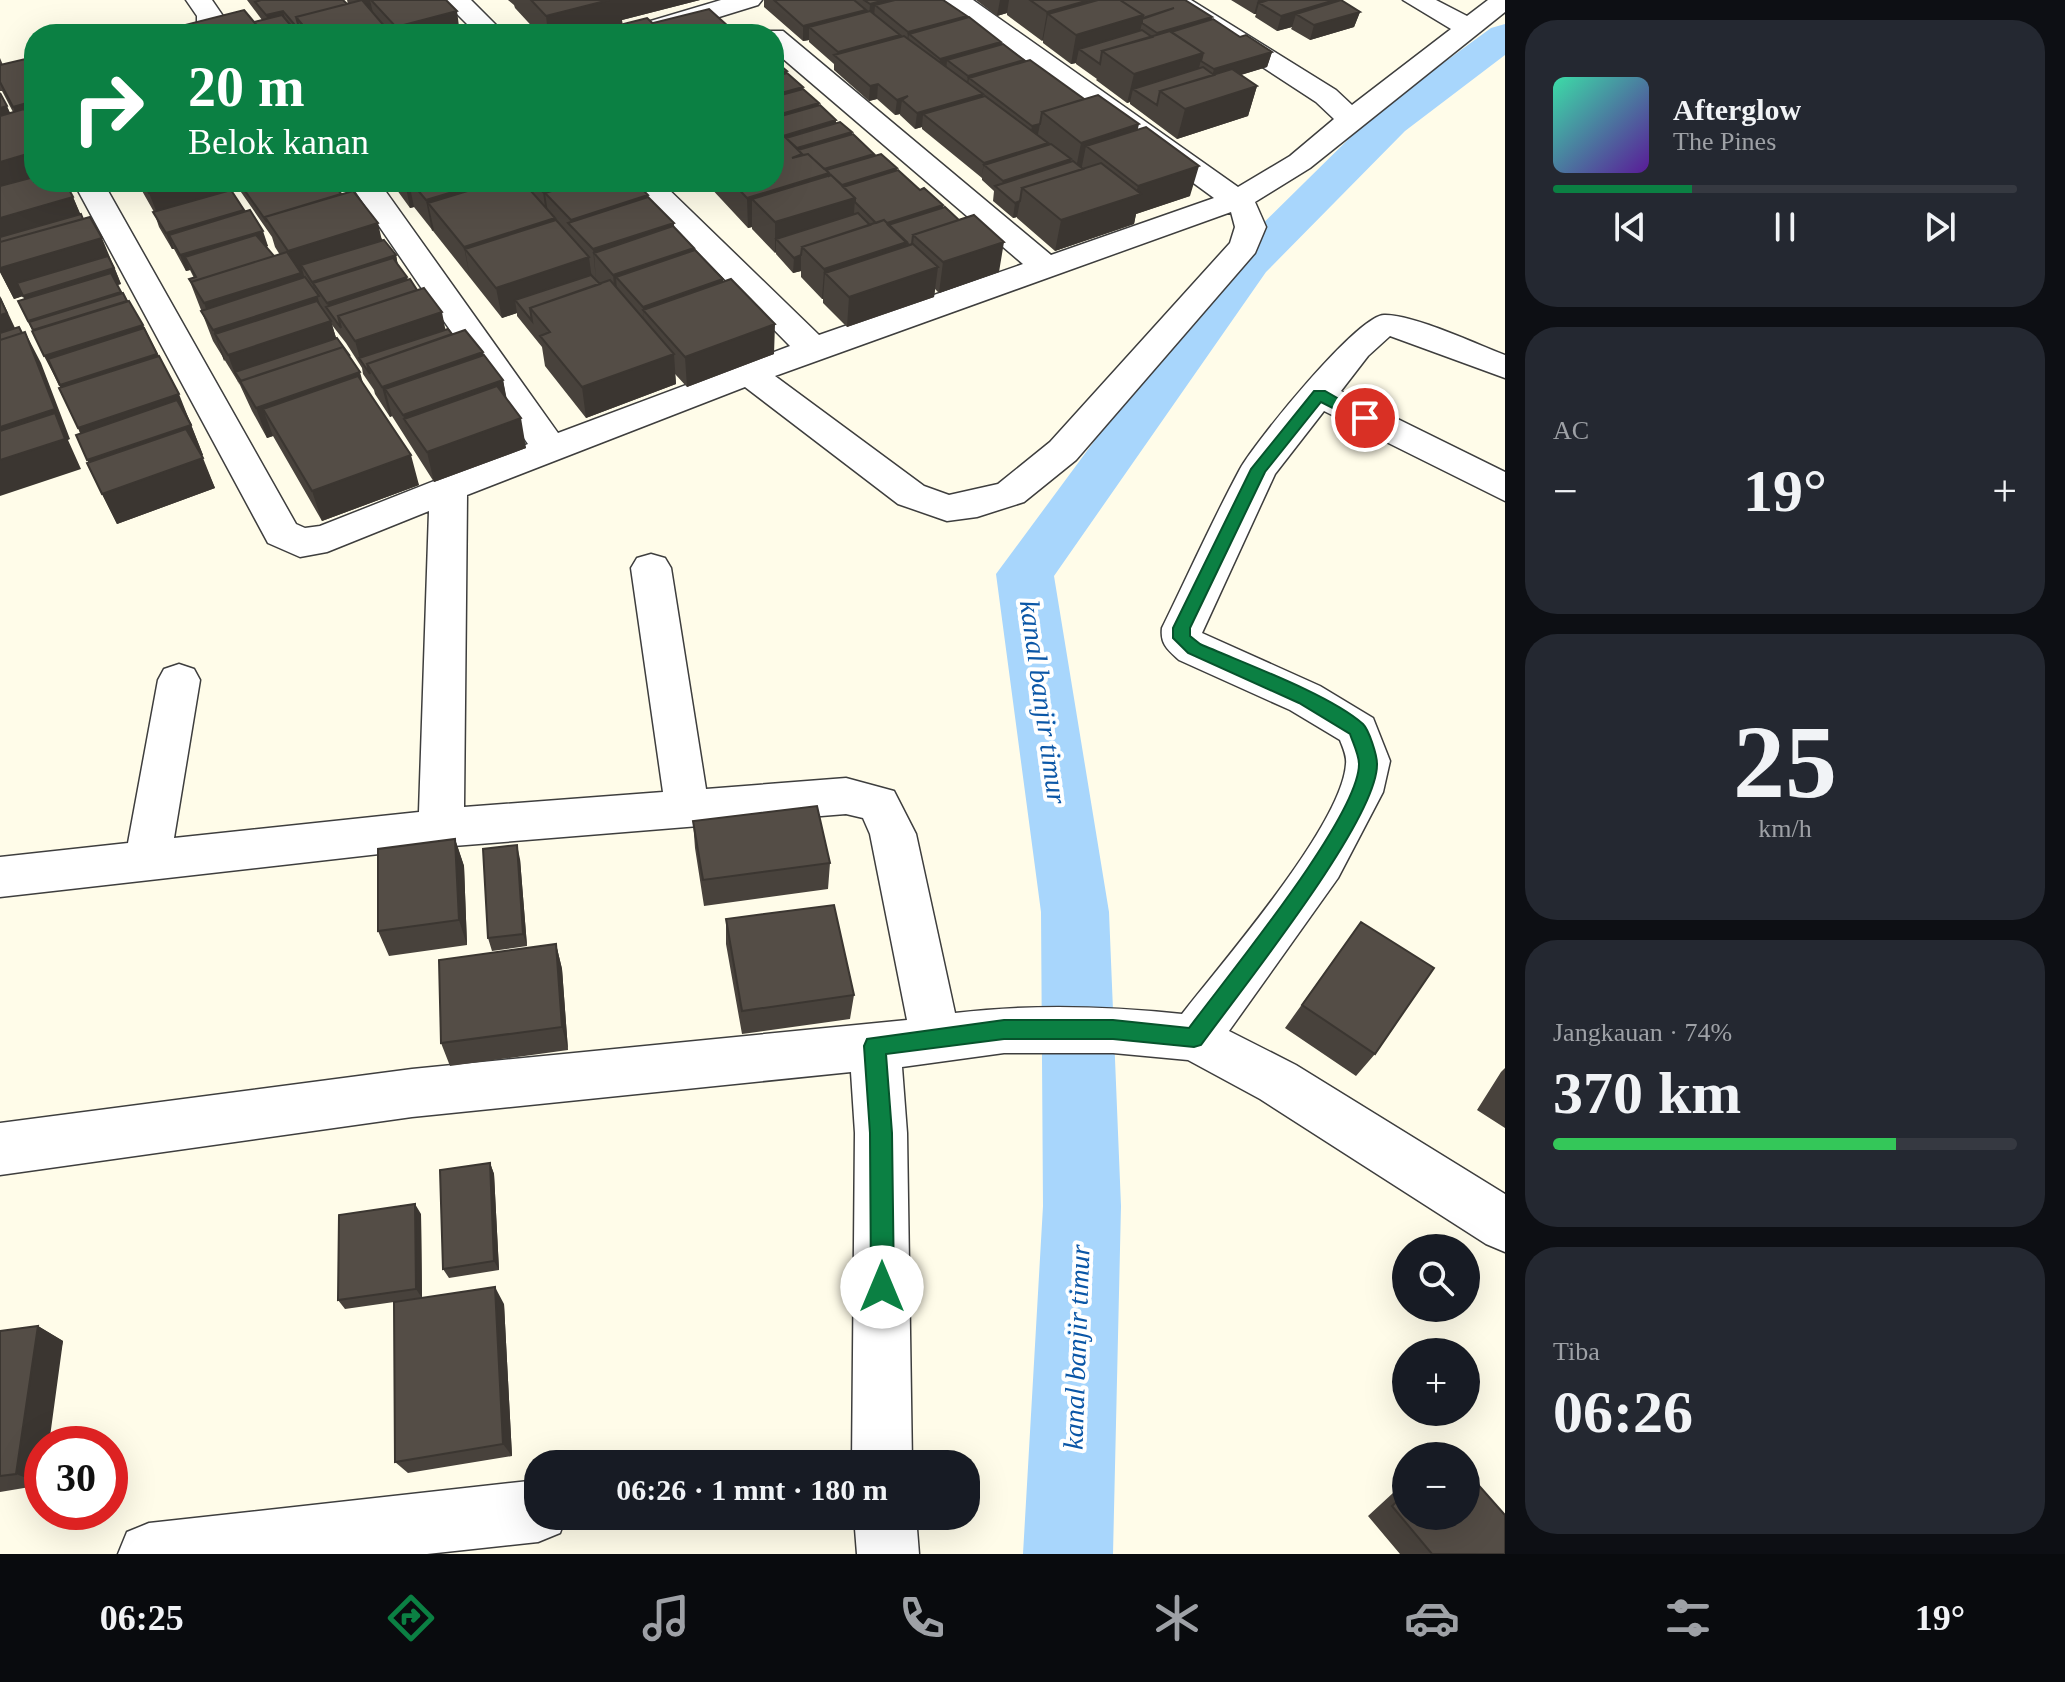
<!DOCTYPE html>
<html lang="id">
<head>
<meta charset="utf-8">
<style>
	:root { --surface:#171b24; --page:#242831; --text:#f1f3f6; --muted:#9ea1a6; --line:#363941; --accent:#0b8043 }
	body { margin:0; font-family:Georgia,serif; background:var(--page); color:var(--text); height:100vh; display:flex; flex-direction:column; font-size:30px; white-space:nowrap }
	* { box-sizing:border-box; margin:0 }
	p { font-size:26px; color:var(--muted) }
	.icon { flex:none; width:44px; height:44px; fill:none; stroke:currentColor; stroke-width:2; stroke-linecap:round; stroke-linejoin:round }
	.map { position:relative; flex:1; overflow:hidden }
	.sheet { display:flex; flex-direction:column; gap:20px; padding:20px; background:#0d0f14; width:560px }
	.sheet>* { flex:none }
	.banner { position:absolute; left:24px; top:24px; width:760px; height:168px; border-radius:32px; box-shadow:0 8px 32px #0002; background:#0b8043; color:#fff; overflow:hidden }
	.controls { position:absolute; left:1392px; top:1234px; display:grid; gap:16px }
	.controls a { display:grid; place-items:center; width:88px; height:88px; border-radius:50%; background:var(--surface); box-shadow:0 8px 32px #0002; font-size:40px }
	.speed { position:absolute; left:24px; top:1426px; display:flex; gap:16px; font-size:40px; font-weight:700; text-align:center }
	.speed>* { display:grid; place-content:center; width:104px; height:104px; border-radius:50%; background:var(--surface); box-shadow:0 8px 32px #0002; line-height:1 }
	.speed .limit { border:12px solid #d22; background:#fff; color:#111 }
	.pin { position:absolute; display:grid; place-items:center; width:68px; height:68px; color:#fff; margin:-34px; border:4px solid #fff; border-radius:50%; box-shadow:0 2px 8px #0007 }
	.me { position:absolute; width:88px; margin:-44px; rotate:0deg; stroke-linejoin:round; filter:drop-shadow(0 0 6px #0008) }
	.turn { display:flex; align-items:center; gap:28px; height:168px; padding:0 32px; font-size:36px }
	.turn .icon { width:104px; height:104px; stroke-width:2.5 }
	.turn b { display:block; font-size:56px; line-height:68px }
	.big { font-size:60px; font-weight:700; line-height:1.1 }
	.sheet .tile { flex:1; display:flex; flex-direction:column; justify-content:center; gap:12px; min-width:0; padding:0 28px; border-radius:32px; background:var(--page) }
	.sheet .dial { align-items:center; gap:0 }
	.dial b { font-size:104px; line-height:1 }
	.song { display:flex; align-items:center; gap:24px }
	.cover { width:96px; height:96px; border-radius:12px; background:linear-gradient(135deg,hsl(160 70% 55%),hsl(270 70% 35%)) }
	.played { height:8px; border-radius:4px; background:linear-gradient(90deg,var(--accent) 30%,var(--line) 30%) }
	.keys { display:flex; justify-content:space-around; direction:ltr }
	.heat { display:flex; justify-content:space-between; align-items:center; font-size:44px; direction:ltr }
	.charge { height:12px; border-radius:6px; background:linear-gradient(90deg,#34c759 74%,var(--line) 0) }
	.trip { position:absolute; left:524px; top:1450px; width:456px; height:80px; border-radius:32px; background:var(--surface); box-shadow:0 8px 32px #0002; font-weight:700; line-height:80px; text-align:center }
	.dock { display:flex; height:128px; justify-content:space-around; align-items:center; background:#090b0e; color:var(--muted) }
	.dock .icon { width:56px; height:56px }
	.dock .current { color:var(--accent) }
	.dock b { font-size:36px; color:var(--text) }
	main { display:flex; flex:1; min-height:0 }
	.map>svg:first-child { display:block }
</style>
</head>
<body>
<main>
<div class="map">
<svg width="1505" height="1554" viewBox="0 0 1505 1554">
	<rect width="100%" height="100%" fill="#fffce9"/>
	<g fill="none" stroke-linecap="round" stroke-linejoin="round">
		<path fill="#a8d6fc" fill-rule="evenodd" d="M1505,24V55L1405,131L1266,272L1054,576L1109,912L1121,1206L1113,1554H1023L1043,1206L1041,912L996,574L1234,252L1375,113L1491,28Z"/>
		<g stroke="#3e3e3e" stroke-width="3">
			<path id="minor" d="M186,0H212L223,16L221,34H188L197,25V16Z
				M443,0H471L505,34H477Z
				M721,0H762L758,5L664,34H623L627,28Z
				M943,0H973L1238,187L1290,156L1334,119L1316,102L1160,0H1191L1336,90L1352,105L1451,29L1403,0H1436L1467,16L1488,0H1505V12L1310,168L1255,202L1266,227L1255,253L1076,460L1024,502L977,517L947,521L898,504L745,387L467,495L464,807L663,792L631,568L637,558L651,554L665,558L671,568L706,789L846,778L894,791L916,834L955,1013C1031,1004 1106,1006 1182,1014C1223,961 1342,825 1346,764C1347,756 1343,748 1340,740L1290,710L1179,660C1168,650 1160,644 1162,628C1188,575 1212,521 1240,469C1255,442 1357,316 1384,315C1412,314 1476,344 1505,355V378L1390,336L1368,356L1341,391L1505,472V501L1324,411L1275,474L1202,633L1320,686L1373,718L1390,761L1383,792L1338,878L1229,1031L1296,1065L1505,1194V1252L1486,1244L1260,1099L1188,1060L1113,1053H1004L902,1067L907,1133L912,1464H852L855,1133L851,1072L412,1117L0,1175V1123L412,1069L907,1020L870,834L863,818L846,814L441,847L0,897V857L128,843L158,680L164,669L179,664L194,669L200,680L174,838L419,812L429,511L327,552L300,557L268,543L75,185L77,182H103L296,524L305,528L320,526L528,444L349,182H379L558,433L790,346L629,182H661L819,335L1023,264L774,51V34H763L765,31H783L1051,255L1214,198ZM1231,212L1235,227L1230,243L1050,442L998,484L949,495L924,486L775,376Z
				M538,1480V1516H566L560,1533L538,1542L427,1554H118L127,1532L149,1523Z
				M854,1516H916L919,1554H857Z"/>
		</g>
		<use href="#minor" fill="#fff" fill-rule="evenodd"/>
	</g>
	<path fill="#48423c" d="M247,0H343L347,4H348L347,0H446L460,30L464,34H179L177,27L254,22L262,20Z
		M508,0H700L622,20V24L653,23L729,29L741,34H539L515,8L514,5Z
		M764,0H943L1001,45L1024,60V62L1084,99L1138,129L1190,196L1136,214L1134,224L1055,251L1017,218V217L1013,218L993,201L994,191L982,180V178L922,129V127L915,129L900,115V114L895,115L877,99L869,101L834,70V64L809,42V40L803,41L764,7Z
		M976,0H1185L1212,17V20L1240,37L1272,52L1267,67L1241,75L1257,86L1248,116L1177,139L1130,104V102L1127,103L1096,80L1097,79L1076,64V63L1071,64L1043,43V40L1042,41L1007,15V13L997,16Z
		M1231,0H1338L1337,1L1360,12L1354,27L1310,40L1291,29L1292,27L1277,31L1255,17L1256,14H1254Z
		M34,57V182L73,197L80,214L115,269L121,284L117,285L143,325L159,356L192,425H191L203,455L201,456L215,488L117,524L102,494L89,462L80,433L61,387L60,386H59L33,330L24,299L23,296L14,299L0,272V93L10,113L13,112L2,91H0V58L3,65Z
		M787,73L803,87V89L836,123L852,132V134L874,154V156L897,170L920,190L943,205V207L999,272L939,293L935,289L934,297L847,327L823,303V299H822L801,277V271L793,273L776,254V252L775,253L752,229V227L748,228L708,185V184L705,185L702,182H774Z
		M137,182H228L231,190L268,246L266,247L274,256L280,255L275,247L272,237L234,182H332L396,255L398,266L445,329L452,334L483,352L484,355L503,380L506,398L526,448L434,482L392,416L390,417L375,394L374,390L363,374L362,368L346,343L332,325L336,338L362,382L419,485L322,521L273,436L267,438L252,411L240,385L213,341L189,279L194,278L190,270L186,271L174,249H172L159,227L154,212Z
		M389,182H635L648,197L674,223V227L694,250L723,279V282L774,354L687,387L675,374L676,384L586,418L545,366L542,347L517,316V313L502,318L414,207L410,208L394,186H393Z
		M693,821L830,863L828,889L704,906L695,848Z
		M455,839L464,866L467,945L389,956L378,931Z
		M520,859L527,946L492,951L488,938Z
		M726,919L854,995L850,1019L742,1034L726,944Z
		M1361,922L1375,1054L1356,1076L1285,1028Z
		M556,944L562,969L568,1050L450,1066L441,1043Z
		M1505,1068V1128L1477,1110L1501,1072Z
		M490,1163L494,1174L499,1270L449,1278L443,1269Z
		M421,1214L422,1298L345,1309L338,1300Z
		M504,1304L512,1456L408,1473L395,1462Z
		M38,1326L63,1341L42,1444V1485L0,1492V1331Z
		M1406,1481V1516L1505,1554H1400L1368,1516Z"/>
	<path fill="#3b3631" d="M360,0H434H370L376,26Z
		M609,0H700L622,20L623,26L592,34H548L546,16Z
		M885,0H925L875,5L874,17L869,19L870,4Z
		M1000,0H1009L1007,13L997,16Z
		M1089,0H1109L1048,14L1043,40L1042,41L1047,12Z
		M1258,0H1303L1259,3L1256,14H1254Z
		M1335,0H1338L1333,14H1296L1292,27L1277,31L1281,16Z
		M1174,8L1142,23L1137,44L1102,51L1079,49L1076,63L1071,64L1076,35L1143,15Z
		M866,10L865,25L809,27V40L803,41V26Z
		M283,11L287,26L270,30L266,15Z
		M457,11L460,34H397L396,27Z
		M1360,12L1354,27L1310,40L1314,25Z
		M967,16L965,30L909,34L907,47L908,32Z
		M1212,17L1208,32L1153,48L1157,33Z
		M729,27V34H701Z
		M386,28L388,34H362Z
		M900,35L899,50L838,58V52Z
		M1001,42L999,57L947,60L946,72L939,74L940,59Z
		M1272,52L1267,67L1210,84L1214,69Z
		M1203,53L1195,82L1133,89L1130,102L1127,103L1134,74Z
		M1024,60L1022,75L969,78L967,91H966L968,76Z
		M878,84L877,99L869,101L870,86Z
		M1257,86L1248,116L1177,139L1185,109Z
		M803,87L802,102L774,110V95Z
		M983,94L980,109L923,114L922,127L915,129L917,113Z
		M908,96L902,100L900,114L895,115L897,100Z
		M34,101V120L28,109L34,123V134L26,136L13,107Z
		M819,103L818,118L774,131V116Z
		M7,106L20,136L0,141V108Z
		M836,120V136L788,150L774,164V134Z
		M1040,124L1037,139L1029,141L1032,126Z
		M1139,124L1132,154L1086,146L1081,171L1075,173L1081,143Z
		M852,132L851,147L819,170L874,154L873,169L752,199V227L748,228L747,198L789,150Z
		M1048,143L1045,158L984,165L981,178L984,163Z
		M34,152V182L0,195V162Z
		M1071,159L1068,175L1006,195L1001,191L1003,181Z
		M1199,166L1190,196L1136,214L1134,224L1055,251L1061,220L1135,196L1138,186Z
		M897,168L896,183L835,187Z
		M186,182H228L235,201L161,223L149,193Z
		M241,182H314L243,188L247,202Z
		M405,182H409L414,207L410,208Z
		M411,182H518L428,203L434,230L432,231L426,200Z
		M574,182H625L545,193L549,220L555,218L559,248L465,249L470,278L464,247L547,221L543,192Z
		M648,195L650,225L571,226V220Z
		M73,197L86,227L0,252V218Z
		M855,198L853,228L776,239V252L775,253V222Z
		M1020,201L1017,217L1013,218L1015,203Z
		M943,205L941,220L879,226Z
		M244,210L249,226L169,235L174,249H172L166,233Z
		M378,223L385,254L301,265L305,279L317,297L312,282L396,255L399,271L313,283L326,323L331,321L340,351L235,372L239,385L228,355L215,334L225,360L224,361L204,303L296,275L288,251Z
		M674,223L675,253H594L596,280L593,249Z
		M263,231L268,246L192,269L185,257L190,270L186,271L180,255Z
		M102,238L121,284L30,311L23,296L14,299L0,272V268Z
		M907,242L904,272L825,273L823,299H822L824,269Z
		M1004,242L999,272L939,293L943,262Z
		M694,248L695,278L616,277L618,305L616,306L613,275Z
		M801,255V271L793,273L794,258Z
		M589,257L593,287L515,300L517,313L502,318L496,288Z
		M938,267L934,297L847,327L849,297Z
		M407,277L411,293L329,310L327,303Z
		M723,279L724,309L643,310L645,337L643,307Z
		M121,292L128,307L35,336L28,321Z
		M0,296L22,343L0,350Z
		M442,312L448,343L367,364L361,362L355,341Z
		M775,324L774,354L687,387L685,357Z
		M143,325L155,354H157L170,384L75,415L44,356Z
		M25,332L41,363L70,439L68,440L81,469L0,496V427Z
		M483,352L489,382L385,389L392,416L390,417L382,387Z
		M674,354L676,384L586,418L582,387Z
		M360,372L368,402L263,409L273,436L267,438L256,408Z
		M503,380L509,410L404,419L411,445L403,415Z
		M179,394L203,455L103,490L87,460L93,458L78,428Z
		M521,418L526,448L434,482L427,452Z
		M411,455L419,485L322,521L312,491Z
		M203,458L215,488L117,524L102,494Z
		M455,839L464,866L467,945L459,920Z
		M517,845L520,859L527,946L523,934Z
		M556,944L562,969L568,1050L562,1027Z
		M490,1163L494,1174L499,1270L494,1261Z
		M415,1204L421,1214L422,1298L416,1289Z
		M495,1287L504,1304L512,1456L503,1444Z
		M38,1326L63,1341L49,1444H42V1484L16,1474Z"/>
	<path fill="#544d46" stroke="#3b3631" stroke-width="2" d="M261,0H343L347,4L296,17L300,31L283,11L266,15L255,2Z
		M362,0L386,28L362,34H310L296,17Z
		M371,0H446L457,11L396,27Z
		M531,0H609L546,16Z
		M774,0H854L866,10L803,26Z
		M864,0H885L870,4Z
		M895,0H943L967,16L908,32L875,5Z
		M1030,0H1089L1047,12Z
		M1098,0H1120L1143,15L1076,35L1048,14Z
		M1120,0H1185L1212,17L1157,33L1142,23V19L1174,8L1143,18V15Z
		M1268,0H1335L1281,16L1259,3Z
		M1341,0L1360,12L1314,25L1296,14Z
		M709,9L729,27L701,34H664L653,23Z
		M244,10L264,34H182L177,27Z
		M870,11L900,35L838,52L809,27Z
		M282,15L298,34H264L254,22Z
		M969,17L1001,42L940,59L909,34Z
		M647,18L664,34L588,33Z
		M1213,19L1240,37L1246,35L1272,52L1214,69L1201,61L1203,53L1171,32Z
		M172,26L177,34H141Z
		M457,27L464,34H432Z
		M734,27L741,34H709Z
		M1142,30L1152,37L1102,51L1100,64L1079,49Z
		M389,31L392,34H376Z
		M1170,31L1203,53L1134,74L1102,51Z
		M904,36L983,94L917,113L902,100L908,96L897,100L878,84L870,86L834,55Z
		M1003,44L1024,60L968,76L947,60Z
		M34,57V101L13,107L0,82V65Z
		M774,60L787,71L774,75Z
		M1030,60L1084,99L1042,112L1040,124L1032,126L969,78Z
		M1203,67L1214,75L1160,91L1157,105L1133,89Z
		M1232,69L1257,86L1185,109L1160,91Z
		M787,73L803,87L774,95V77Z
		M803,89L819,103L774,116V97Z
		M0,93L7,106L0,108Z
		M1098,95L1139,124L1081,143L1042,112Z
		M985,96L1048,143L984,163L923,114Z
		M820,105L836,120L783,136L780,134V132L774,126V118Z
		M34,107V120L28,109Z
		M24,109L34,129V152L0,162V116Z
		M840,122L852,132L797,148L786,138Z
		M774,126L780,132L774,134Z
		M1146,127L1199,166L1138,186L1086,146Z
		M782,134L802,154L792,158L808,154L829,173L747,198L732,182H774V136Z
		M853,134L874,154L824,169L808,154L803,155L798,150Z
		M1051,144L1071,159L1003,181L984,165Z
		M881,154L897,168L842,185L831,175L829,176V173L826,170Z
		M1073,161L1083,169L1022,188L1020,201L1015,203L995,186Z
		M1101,163L1141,194L1061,220L1022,188Z
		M898,170L920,190L924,188L943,205L887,223L884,220L876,223L855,202V198L843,187Z
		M831,175L855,198L775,222L752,199Z
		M34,177V182H65L73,197L0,218V186Z
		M143,182H186L149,193Z
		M263,182H332L341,194L265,217L267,222L243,188Z
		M411,182H486L426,200Z
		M497,182H523L555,218L464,247L428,203Z
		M534,182H574L543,192Z
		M581,182H635L648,195L571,220L545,193Z
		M231,190L244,210L166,233L153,212Z
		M353,191L378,223L288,251L265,217Z
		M648,197L674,223L593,249L568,223Z
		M945,207L959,220L913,235L912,244L909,245L888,225Z
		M250,210L263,231L180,255L169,235Z
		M858,213L870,225L802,247L801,255L794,258L776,239Z
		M81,214L83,219L0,242V237Z
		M974,215L1004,242L943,262L913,235Z
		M90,217L102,238L0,268V242Z
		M556,220L589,257L496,288L465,249Z
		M884,220L907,242L824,269L802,247Z
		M673,226L694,248L613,275L594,253Z
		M256,235L274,256L191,282L189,279L196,277L185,257Z
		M384,240L396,255L312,282L301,265Z
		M913,244L938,267L849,297L825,273Z
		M695,250L723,279L643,307L616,277Z
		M287,252L301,273L204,303L191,282Z
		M108,256L114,268L23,296L17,283Z
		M393,258L407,277L327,303L313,283Z
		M111,273L121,292L28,321L18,301Z
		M591,275L600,284L530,308L532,321L515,300Z
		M305,277L319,296L213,330L201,311Z
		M410,279L417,290L338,316L341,328L326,307Z
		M731,279L775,324L685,357L643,310Z
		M610,280L674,354L582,387L540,336L550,332L530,308Z
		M424,288L442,312L355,341L338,316Z
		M123,293L127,301L33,330L29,322Z
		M0,298L7,313L0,315Z
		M129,301L143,325L44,356L32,331Z
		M317,301L331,321L228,355L215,334Z
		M19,327L22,333L0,340V333Z
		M144,328L157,354L60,385L48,359Z
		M448,329L452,334L367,364L370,374L359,358Z
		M465,330L483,352L382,387L367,364Z
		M25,332L55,409L0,427V340Z
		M337,338L350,356L343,347L241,381L235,372Z
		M343,347L360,372L256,408L240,381Z
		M484,355L503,380L403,415L385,389Z
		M159,356L179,394L78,428L59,388Z
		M358,376L411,455L312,491L263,409Z
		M497,386L521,418L427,452L404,419Z
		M177,400L191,425L87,460L76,435Z
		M55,413L65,439L0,460V431Z
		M186,429L203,458L102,494L87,463Z
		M817,806L830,863L703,880L693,821Z
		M455,839L459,920L378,931V849Z
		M517,845L523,934L488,938L483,849Z
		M834,905L854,995L742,1011L726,919Z
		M1361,922L1434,968L1375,1054L1302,1005Z
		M556,944L562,1027L441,1043L439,960Z
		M490,1163L494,1261L443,1269L440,1170Z
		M415,1204L416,1289L338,1300L339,1215Z
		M495,1287L503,1444L395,1462L394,1302Z
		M38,1326L16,1474L0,1476V1331Z
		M1466,1471L1505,1515V1554H1432L1392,1506L1406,1493V1516H1466Z"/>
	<path fill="#0b8043" stroke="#07532c" stroke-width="2" d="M1314,391H1325L1372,418L1360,422L1321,402L1265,472L1190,628V636L1200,644C1243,663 1329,694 1363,724C1369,730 1377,755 1377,764C1378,820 1239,992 1201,1045L1194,1047L1113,1039H1004L886,1054L892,1133L894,1287L891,1295L882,1298L874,1295L871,1287L870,1133L864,1046L867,1039L1004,1020H1113L1189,1028C1225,979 1359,817 1359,764C1359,755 1353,743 1350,734L1299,703L1188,653L1173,638V628L1251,469Z"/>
	<g text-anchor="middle" stroke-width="8" stroke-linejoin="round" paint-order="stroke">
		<g font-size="28" font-style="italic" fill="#0a56a6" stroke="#fff">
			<text transform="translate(1044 702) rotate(82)" y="10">kanal banjir timur</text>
			<text transform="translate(1076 1347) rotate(-88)" y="10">kanal banjir timur</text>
		</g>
	</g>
</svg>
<div class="controls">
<a><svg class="icon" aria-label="search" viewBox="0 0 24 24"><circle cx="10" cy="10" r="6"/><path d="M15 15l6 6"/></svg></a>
<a>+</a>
<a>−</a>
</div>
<div class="speed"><div class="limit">30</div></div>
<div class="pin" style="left:1365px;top:418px;background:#d93025"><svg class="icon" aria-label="arrive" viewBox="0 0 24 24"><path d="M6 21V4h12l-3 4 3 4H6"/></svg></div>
<svg class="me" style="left:882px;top:1287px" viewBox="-20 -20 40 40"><circle r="19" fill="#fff"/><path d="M0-13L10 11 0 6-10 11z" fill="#0b8043"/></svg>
<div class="trip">06:26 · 1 mnt · 180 m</div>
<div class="banner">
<div class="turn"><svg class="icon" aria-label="right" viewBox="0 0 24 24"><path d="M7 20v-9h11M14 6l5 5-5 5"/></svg><div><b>20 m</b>Belok kanan</div></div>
</div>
</div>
<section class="sheet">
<div class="tile">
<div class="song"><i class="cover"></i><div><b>Afterglow</b><p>The Pines</p></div></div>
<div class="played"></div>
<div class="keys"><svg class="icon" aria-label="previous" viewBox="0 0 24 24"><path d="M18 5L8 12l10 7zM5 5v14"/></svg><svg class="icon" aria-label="pause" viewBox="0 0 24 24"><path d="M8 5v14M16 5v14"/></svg><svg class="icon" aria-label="next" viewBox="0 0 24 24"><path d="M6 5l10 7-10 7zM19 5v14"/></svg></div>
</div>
<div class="tile"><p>AC</p>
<div class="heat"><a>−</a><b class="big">19°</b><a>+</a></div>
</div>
<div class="tile dial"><b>25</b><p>km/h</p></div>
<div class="tile"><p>Jangkauan · 74%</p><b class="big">370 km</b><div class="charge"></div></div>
<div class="tile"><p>Tiba</p><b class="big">06:26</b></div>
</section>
</main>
<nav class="dock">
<b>06:25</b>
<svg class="icon current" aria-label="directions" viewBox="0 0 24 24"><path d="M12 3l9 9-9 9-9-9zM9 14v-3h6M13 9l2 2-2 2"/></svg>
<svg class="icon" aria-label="music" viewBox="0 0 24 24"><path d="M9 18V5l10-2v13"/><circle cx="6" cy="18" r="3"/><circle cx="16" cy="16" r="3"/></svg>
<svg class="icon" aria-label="phone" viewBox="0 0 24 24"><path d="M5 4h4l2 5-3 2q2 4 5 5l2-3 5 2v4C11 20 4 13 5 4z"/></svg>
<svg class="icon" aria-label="climate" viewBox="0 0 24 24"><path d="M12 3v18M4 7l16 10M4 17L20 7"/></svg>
<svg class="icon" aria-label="car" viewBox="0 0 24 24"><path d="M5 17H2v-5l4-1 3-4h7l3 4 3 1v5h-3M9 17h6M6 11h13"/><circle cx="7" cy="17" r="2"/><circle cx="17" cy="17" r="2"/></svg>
<svg class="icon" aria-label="filters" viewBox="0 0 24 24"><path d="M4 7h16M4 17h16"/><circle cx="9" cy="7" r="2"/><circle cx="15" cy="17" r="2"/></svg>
<b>19°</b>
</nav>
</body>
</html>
